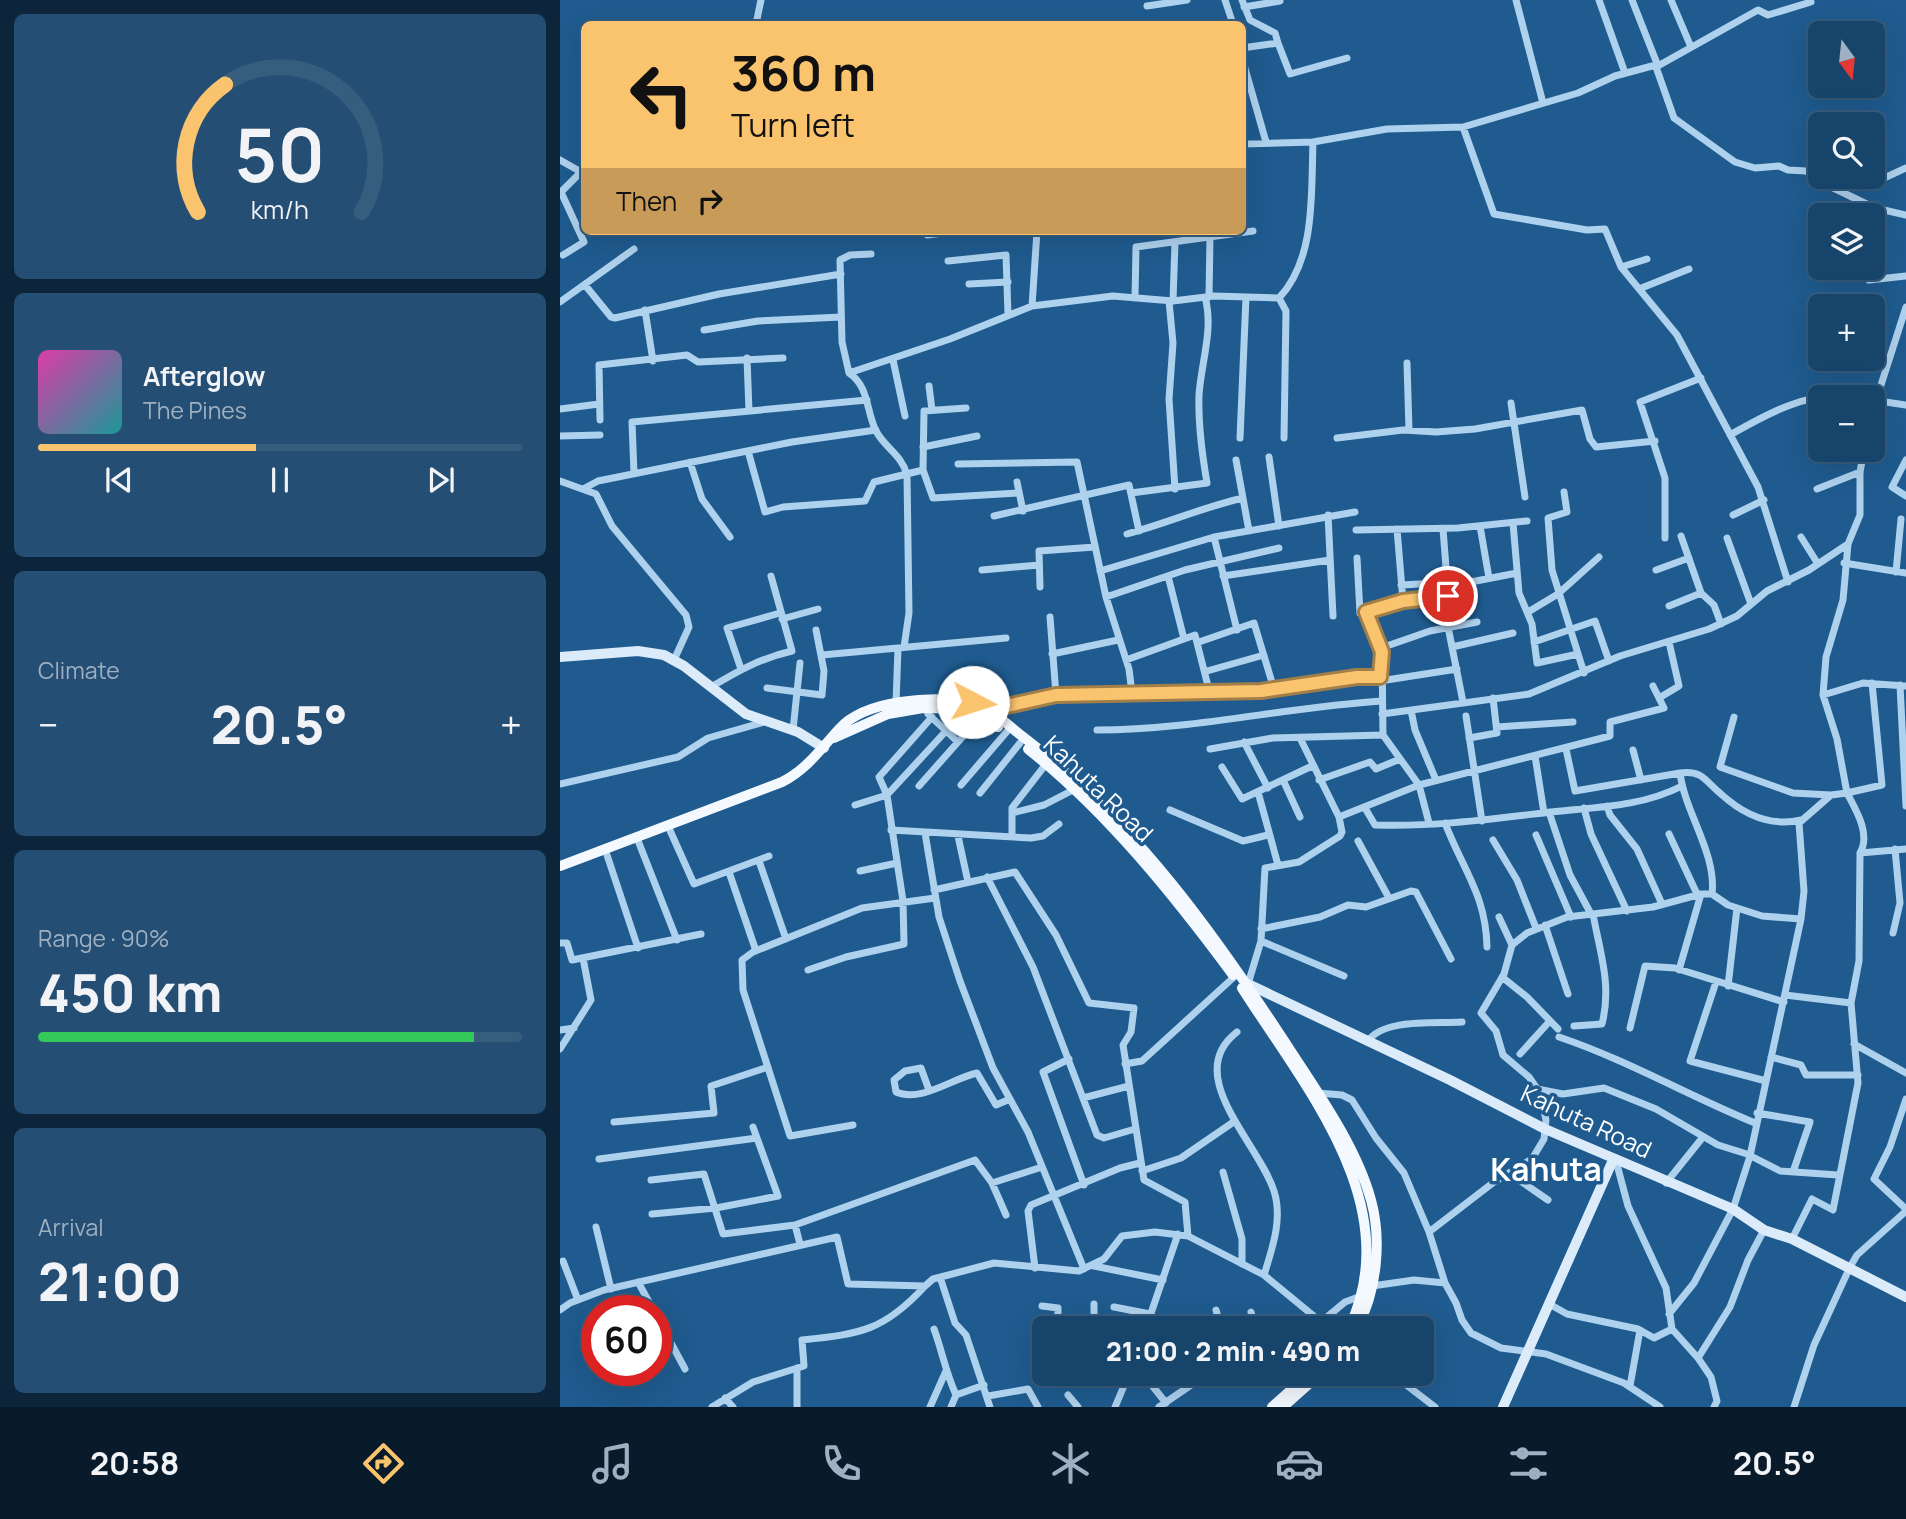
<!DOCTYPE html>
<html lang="en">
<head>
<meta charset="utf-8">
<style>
	:root { --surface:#17446b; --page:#244e73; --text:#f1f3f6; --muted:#9eb0c1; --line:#365c7e; --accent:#fac46f }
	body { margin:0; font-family:Manrope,sans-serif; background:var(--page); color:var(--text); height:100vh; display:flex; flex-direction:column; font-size:26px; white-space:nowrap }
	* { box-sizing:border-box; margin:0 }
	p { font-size:23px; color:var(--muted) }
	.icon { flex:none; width:38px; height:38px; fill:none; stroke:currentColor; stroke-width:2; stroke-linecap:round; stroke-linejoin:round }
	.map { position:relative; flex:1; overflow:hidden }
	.details { display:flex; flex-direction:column; gap:14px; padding:14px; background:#0d253b; width:560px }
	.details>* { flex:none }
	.banner { position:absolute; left:21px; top:21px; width:665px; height:214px; border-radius:10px; box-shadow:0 7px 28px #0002,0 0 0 2px var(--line); background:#fac46f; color:#111; overflow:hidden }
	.needle { width:46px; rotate:165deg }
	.controls { position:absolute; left:1248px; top:21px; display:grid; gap:14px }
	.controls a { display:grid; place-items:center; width:77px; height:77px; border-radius:10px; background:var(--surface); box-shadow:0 7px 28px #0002,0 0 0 2px var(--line); font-size:35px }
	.speed { position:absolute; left:21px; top:1295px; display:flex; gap:14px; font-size:35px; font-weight:700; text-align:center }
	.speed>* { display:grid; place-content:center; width:91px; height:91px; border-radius:50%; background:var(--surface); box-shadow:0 7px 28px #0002,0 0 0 2px var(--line); line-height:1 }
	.speed .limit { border:10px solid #d22; background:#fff; color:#111 }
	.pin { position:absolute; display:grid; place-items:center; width:60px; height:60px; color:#fff; margin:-30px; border:4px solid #fff; border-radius:50%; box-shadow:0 2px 7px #0007 }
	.me { position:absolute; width:77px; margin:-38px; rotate:95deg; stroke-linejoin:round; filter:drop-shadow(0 0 5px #0008) }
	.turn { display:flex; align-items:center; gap:24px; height:147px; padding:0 35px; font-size:32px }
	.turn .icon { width:91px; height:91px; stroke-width:2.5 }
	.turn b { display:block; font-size:49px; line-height:60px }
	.then { display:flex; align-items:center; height:66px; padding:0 35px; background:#0003; gap:14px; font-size:26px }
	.big { font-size:52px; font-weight:800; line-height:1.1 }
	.details .widget { flex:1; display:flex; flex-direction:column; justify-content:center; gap:10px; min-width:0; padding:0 24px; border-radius:10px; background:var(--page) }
	.details .dial { align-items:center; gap:0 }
	.dial svg { height:182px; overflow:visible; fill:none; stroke:var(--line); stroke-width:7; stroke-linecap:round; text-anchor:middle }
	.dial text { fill:var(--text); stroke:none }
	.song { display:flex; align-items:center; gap:21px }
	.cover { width:84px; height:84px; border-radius:10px; background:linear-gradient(135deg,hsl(320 70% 55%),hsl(180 70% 35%)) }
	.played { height:7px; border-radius:4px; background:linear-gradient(90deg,var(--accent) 45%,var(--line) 45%) }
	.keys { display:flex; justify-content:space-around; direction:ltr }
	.heat { display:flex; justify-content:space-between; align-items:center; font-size:38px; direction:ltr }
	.charge { height:10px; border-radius:5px; background:linear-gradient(90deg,#34c759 90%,var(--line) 0) }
	.trip { position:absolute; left:472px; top:1316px; width:402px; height:70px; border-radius:10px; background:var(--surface); box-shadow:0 7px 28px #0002,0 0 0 2px var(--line); font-weight:800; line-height:70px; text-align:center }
	.dock { display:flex; height:112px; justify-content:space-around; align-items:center; background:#091b2b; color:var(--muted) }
	.dock .icon { width:49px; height:49px }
	.dock .current { color:var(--accent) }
	.dock b { font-size:32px; color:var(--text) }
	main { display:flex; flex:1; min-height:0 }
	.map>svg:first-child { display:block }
</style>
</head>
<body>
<main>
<section class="details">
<div class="widget dial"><svg viewBox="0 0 100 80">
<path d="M14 69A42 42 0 1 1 86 69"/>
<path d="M14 69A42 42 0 0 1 26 13" stroke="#fac46f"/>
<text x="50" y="56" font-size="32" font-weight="700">50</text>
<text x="50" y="72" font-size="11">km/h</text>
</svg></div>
<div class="widget">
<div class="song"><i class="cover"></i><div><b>Afterglow</b><p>The Pines</p></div></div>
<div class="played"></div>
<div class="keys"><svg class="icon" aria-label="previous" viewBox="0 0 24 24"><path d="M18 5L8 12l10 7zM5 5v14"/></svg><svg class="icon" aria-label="pause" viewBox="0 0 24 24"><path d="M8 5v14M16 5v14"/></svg><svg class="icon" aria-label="next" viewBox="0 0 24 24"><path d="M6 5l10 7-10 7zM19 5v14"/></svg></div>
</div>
<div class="widget"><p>Climate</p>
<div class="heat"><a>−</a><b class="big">20.5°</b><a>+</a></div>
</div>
<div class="widget"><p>Range · 90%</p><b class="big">450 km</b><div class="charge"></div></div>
<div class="widget"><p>Arrival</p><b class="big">21:00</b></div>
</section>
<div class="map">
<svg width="1346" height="1407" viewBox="0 0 1346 1407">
	<rect width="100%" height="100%" fill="#1f5b8f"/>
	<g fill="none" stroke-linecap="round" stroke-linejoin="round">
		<path stroke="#aed1ed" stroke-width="7" d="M665,0L673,24
			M682,0L690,20L715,33L718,43
			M956,0L983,103
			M1039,0L1065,73
			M1072,0L1098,66
			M1111,0L1131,47
			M587,6L627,0
			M684,7L720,1
			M196,24L201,0
			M682,48L718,43L730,74L787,58
			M682,58L706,142
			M1096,67L1198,10L1208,15L1251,2
			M903,127L934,214L1027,230L1045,229L1061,267L1117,335L1198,487L1228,582
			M682,144L753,142
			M0,160L21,172
			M1320,180L1346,168
			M1,192L24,242L3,255
			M0,193L24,169
			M365,231L367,235L398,231
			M311,254L290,255L280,260L282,342L289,373C309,386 306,411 316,431C325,448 342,455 347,475L349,613L344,647
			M388,261L446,255L448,315
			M1061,267L1087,259
			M1309,280L1346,276
			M409,284L448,282
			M25,285L51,317L55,318L159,294L281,274
			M1079,289L1129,269
			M649,297L650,237
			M575,298L576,247L693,231
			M719,298L726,311L724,438
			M609,301L613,343L609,399L615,489
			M613,301L615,242
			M0,302L74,249
			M472,306L477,231
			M85,310L93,361
			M144,330L198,321L281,317
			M187,358L189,411
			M333,360L345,416
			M847,363L849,430
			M289,373L390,339L472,306L553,296L613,301L654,296L719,298C756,259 751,193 753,142L827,129L903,127L1018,93L1055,76L1092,66L1096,67L1114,118L1175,162L1195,168L1219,166L1228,170L1246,171L1267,185L1315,208L1346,215
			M369,386L372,410
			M1312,400L1346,405
			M951,403L965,497
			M0,409L39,404
			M1312,413L1346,307
			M40,420L39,365L127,355L138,362L223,358
			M1170,435C1207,414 1247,391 1291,397
			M0,436L40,435
			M680,438L686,297
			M777,438L843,430L876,432L915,429L1022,410L1030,439L1036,447L1095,441
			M363,447L417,436
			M188,451L205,512L223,507L305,501L314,482L363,470L364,411L406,408
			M709,457L719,526
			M676,460L689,531
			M1346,460L1332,487L1346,496
			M130,462L142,499L170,537
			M398,464L517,462L546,597L569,669L572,693
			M363,470L373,498L459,493
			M74,474L72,422L307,400
			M0,481L36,494L52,526L126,615L129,627L114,660
			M457,482L463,511
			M25,488L38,481L232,442L316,430
			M1257,489L1300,472
			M1004,492L1007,512L988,518L992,570L1024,673
			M571,493L647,483C642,454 638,425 639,395C641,363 654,329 645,297
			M768,515L773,616
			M1173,515L1204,500
			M434,516L569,485L579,531
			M953,523L959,593L972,624L977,663L1018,654
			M920,526L929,578
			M837,529L843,601
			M883,529L889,606
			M796,530L898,528L967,521
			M567,534C607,523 644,507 683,498
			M654,537L677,630
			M1241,537L1258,564
			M1105,538V478L1080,402L1141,378
			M1167,538L1191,604
			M797,558L800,613L843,601L888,596
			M1284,563L1346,573
			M422,570L479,565
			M1096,570L1129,558
			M540,571L654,537L795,512
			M1336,572L1341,519
			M608,576L624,639
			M663,576L770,560
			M841,585L916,581L957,573
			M480,587L479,551L535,547
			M1141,593L1154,605L1161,624
			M546,597L625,570L719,548
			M1109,606L1141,593L1121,536
			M806,612L822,652L823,735L859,785L869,823
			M968,612L998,594L1039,557
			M490,617L496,695
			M222,619L258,609
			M888,627L903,702
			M639,642L694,623L714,689
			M974,642L1035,621L1049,661
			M892,647L953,633
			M821,648L870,631L917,622
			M492,654L558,640
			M262,655L446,638
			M566,660L635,635L649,690
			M181,669L167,628L220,613
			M647,671L704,655
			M820,681L897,669
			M1312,683L1322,785L1287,793C1296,810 1311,834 1300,853L1346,849
			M1340,685L1346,806
			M1093,686L1099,698
			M151,687C178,671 201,658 232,651L211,576
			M207,688L262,695L264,671L256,630
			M1263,695L1303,683L1346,686
			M336,703L338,648
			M429,710C516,685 610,693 699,691C740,690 780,677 820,677
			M851,710L855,730L876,780
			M368,714L398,742L422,715
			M822,714L969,694L1060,656L1149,629L1177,616L1207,591L1249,570L1288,544
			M906,716L922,821
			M1174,717L1160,767L1233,793L1271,795
			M937,727L1013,722
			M233,730L240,663
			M537,730C633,730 726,707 822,701
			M740,738L779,817L859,785L1050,736V722L1104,708L1099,698L1119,686L1109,642
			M909,738L937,733L933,698
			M684,742L708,788
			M650,749L713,738L823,735
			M1006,749L1015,791L1120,773
			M1073,750L1081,780
			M975,756L984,813
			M662,767L682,799L752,766
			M723,780L740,817
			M759,780L810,762L816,769L840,759
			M0,784L118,757L148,738L204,722
			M401,785L450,728
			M359,786L398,742
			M698,792L718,865
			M420,793L460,743
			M295,805L327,795L319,777L372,717
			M1047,806L1050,815L1077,849L1102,904
			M805,808L815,825C874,827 932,819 991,812C1036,807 1081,807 1122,786
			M1024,808L1031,834L1067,911
			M610,810L683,841L708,835
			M989,812L1010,875L1031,914
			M452,813L484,805L515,789
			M885,823C903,870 926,895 927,947
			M108,826L134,884L209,856
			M331,830L471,838L483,836L499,824
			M365,833L379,917L400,981L433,1068L468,1132L524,1269
			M1109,834L1137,894
			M976,835L1011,917
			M398,836L408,882
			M452,837V808L486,764
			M77,838L117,940
			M933,840L957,880L976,928
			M798,841L829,898
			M45,849L78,948
			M199,861L226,939
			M300,871L337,863
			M169,872L196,951
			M427,877L473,967L537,1135L544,1138L575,1129
			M374,890L455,872L496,935L529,1003L574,1008L571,1032L563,1045L584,1180L625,1202L628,1236
			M1152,894C1157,854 1125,813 1120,773C1143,770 1145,781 1161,794C1184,815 1210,827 1241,820
			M939,917L952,945
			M985,925L1008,994
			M701,929L760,917L788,905L806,907L851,891L856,892L891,959
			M1333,933L1340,903L1335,849
			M701,941L784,976
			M0,943H7L12,960L141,934
			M248,970L286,957L344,944L343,901L327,795L386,731
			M1119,970L1141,894
			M942,977L967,997L998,1029
			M1156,982L1130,1061L1206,1081
			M688,984L701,941L705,868L739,862L780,836L782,832L779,817
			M1168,986L1177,908
			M1225,995L1291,1003
			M1014,1026L1042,1024C1052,985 1040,953 1033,914
			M1070,1028L1085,966L1115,968L1224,1002
			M0,1030L14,1028
			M677,1032C621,1075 699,1143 714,1191C723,1219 712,1249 704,1275
			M999,1037C1067,1060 1129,1096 1195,1123
			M808,1041C824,1018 876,1024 902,1022
			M1294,1044L1346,1073
			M0,1049L31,1000L23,958
			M960,1054L989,1022
			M1211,1057L1241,1065L1246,1075H1298
			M509,1059L483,1072L524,1185
			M565,1064L582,1061L674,977
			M977,1089L1003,1094L1044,1088L1096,1109L1158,1145L1187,1154L1220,1171L1278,1175
			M369,1090L361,1068L345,1071L334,1080L336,1092C361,1103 393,1078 417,1073L436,1105L450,1099
			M758,1093L782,1095L792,1100L816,1138L844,1173L869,1232L885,1283L854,1280L812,1286
			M523,1098L569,1086
			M1346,1099L1330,1147L1314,1179L1346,1209
			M1197,1113L1250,1122L1233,1172
			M54,1122L154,1113L151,1086L208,1067
			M293,1125L230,1136L183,990L182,960L193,952L302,908L375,898
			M39,1159L197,1138
			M1056,1161L1068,1206L1106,1288L1112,1329L1138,1358L1170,1307L1188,1260L1204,1230
			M582,1171L621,1158L675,1121
			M663,1172L682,1239V1264
			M949,1173L988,1200
			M91,1180L144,1174L163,1234L235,1225L240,1244
			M432,1183L482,1167
			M1106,1183L1143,1137
			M92,1214L156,1208L218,1196L193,1127
			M235,1225L415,1160L432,1183L446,1215
			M36,1227L51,1289
			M869,1232L934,1182L972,1159L984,1139L986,1120L980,1093L969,1077L943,1055L936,1031L921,1013L944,974L952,945L967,933L1007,917L1093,907L1141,894H1152L1168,905L1202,916L1241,919
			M1232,1239L1252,1199L1273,1210L1298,1083L1291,1003L1299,961L1300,853
			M3,1261L18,1300
			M534,1266L603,1280
			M475,1268L468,1211L471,1205L560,1168L580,1163
			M380,1277L395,1323L406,1335L430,1407
			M78,1282L94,1311
			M885,1283L896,1303L902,1320L911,1333L941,1348L986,1354L1064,1383L1100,1407
			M534,1304V1328
			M991,1305L1007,1314L1078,1329L1094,1338L1112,1329
			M482,1306L498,1308V1328
			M554,1307L590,1314
			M0,1310L10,1303L44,1290L277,1237L288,1284L365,1286L373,1279L434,1263L519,1271L544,1259L562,1236L595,1232L628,1236L704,1275L761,1322L785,1302L801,1296
			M656,1310L661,1328
			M691,1312L696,1328
			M1109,1314L1134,1283L1173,1209L1190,1156L1241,919L1244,891L1239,823L1271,795L1287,793L1277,739L1263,695L1266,657L1283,600L1288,544L1300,515V472L1304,450
			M96,1315L125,1369
			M586,1328L618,1234
			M632,1328L658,1319
			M668,1328L694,1323
			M374,1329C382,1351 386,1373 396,1395
			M1138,1358L1151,1377L1157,1401L1154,1407
			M237,1368V1407
			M501,1374H507
			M534,1374L567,1379
			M583,1374L606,1403
			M832,1374L875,1407
			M594,1385L616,1374
			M1070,1386L1080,1330
			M508,1395L518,1407
			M428,1396L468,1389L478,1407
			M165,1398L173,1407
			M152,1407L193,1382L244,1366L242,1340C300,1334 324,1331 365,1286
			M370,1407L386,1371
			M391,1407L396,1395L424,1385
			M555,1407L569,1374
			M599,1407L634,1383L674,1374
			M1234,1407L1254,1345L1290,1267L1297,1255L1346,1211"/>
		<path stroke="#dbebf9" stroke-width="10" d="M0,657L78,651L104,655L124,666L186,714L238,732L264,748
			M685,986L688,984L890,1080L985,1129L1173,1209L1204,1230L1232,1239L1346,1297
			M943,1407L1053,1160"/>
		<path stroke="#f4f9ff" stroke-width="10" d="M274,738L328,714L363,708L411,709L438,727
			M468,749C547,812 613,894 673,975
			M0,866L222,782C247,769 260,750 279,729C306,699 373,696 409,702C429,705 446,724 462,736C576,822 657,937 734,1056C762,1099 797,1149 811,1200C822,1240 817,1291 797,1328
			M682,988C745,1087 848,1206 789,1328
			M712,1407L749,1374
			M723,1407L760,1374"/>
	</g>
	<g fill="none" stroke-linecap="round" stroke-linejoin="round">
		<g stroke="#a27f48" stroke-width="18">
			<path id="route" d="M413,702L429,710L496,695L701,691L797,677H820L822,652L806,612L843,601L888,596"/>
		</g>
		<use href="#route" stroke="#fac46f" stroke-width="12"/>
	</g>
	<g text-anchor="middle" stroke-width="7" stroke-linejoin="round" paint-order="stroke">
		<g font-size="24" fill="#fff" stroke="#1f5b8f">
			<text transform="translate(538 789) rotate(44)" y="8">Kahuta Road</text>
			<text transform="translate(1026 1122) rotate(25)" y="8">Kahuta Road</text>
		</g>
		<g font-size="32" font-weight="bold" fill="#fff" stroke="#1f5b8f">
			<text x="986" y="1181">Kahuta</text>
		</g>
	</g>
</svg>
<div class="controls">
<a><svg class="needle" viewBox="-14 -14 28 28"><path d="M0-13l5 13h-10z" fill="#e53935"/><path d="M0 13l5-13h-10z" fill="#9eb0c1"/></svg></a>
<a><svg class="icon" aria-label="search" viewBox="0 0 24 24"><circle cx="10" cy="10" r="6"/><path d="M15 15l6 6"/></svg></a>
<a><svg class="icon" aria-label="layers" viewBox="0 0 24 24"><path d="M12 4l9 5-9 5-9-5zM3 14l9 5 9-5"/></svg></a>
<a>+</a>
<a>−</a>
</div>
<div class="speed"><div class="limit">60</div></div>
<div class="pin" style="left:888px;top:596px;background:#d93025"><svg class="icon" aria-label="arrive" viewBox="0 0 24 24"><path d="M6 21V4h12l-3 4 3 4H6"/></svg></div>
<svg class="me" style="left:413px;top:702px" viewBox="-20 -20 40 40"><circle r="19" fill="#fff"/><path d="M0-13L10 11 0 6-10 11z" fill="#fac46f"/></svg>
<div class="trip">21:00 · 2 min · 490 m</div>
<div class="banner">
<div class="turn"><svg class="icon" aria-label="left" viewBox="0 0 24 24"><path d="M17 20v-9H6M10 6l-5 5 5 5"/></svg><div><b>360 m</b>Turn left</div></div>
<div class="then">Then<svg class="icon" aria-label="right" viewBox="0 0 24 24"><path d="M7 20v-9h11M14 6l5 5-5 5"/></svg></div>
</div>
</div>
</main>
<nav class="dock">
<b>20:58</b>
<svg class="icon current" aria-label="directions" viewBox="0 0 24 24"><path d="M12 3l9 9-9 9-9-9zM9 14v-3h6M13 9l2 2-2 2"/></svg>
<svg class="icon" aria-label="music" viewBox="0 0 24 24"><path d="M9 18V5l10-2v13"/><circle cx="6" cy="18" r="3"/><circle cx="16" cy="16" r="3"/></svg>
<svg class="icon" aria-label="phone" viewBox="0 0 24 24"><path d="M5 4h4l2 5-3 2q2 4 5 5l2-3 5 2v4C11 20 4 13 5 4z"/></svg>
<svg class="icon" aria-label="climate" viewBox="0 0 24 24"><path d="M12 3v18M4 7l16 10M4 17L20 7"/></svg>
<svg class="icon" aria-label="car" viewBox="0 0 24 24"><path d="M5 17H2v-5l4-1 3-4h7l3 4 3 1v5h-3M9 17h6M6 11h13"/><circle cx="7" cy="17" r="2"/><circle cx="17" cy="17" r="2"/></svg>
<svg class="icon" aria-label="filters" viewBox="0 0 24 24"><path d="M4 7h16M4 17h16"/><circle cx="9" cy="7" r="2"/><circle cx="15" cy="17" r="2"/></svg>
<b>20.5°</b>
</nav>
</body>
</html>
